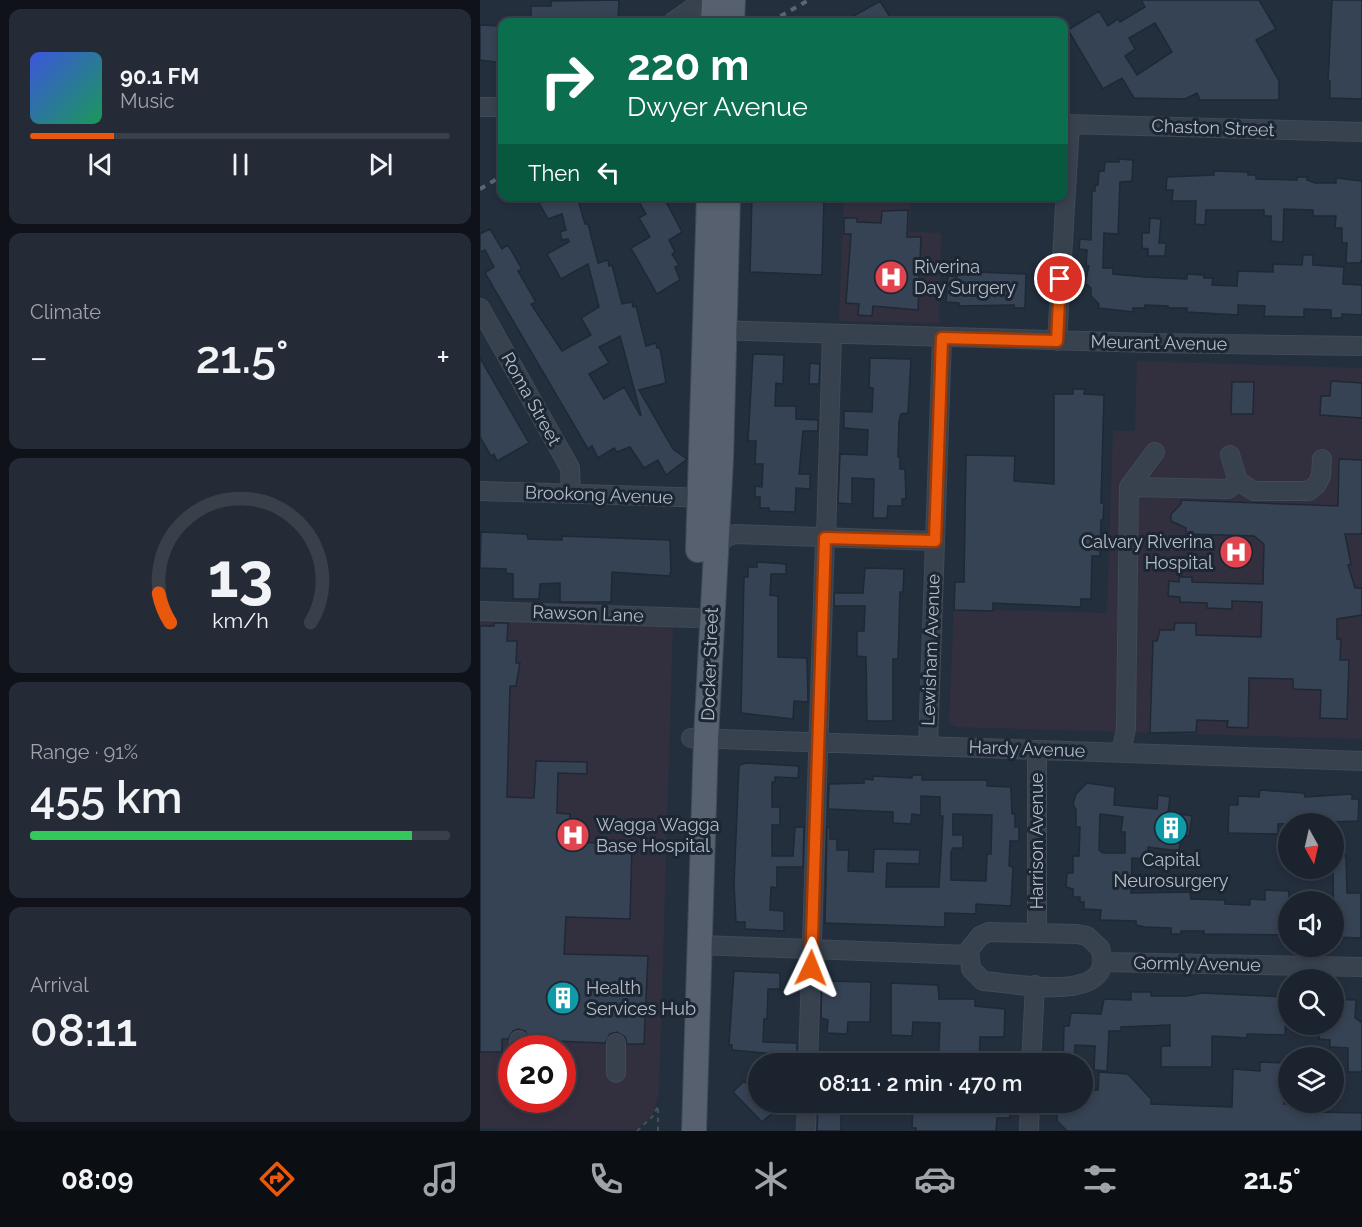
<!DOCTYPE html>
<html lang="en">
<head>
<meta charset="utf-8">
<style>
	:root { --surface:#1b232e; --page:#242b36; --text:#f1f3f6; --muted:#a0a4aa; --line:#39404a; --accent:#ea580c }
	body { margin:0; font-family:Raleway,sans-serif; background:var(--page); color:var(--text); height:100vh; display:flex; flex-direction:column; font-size:22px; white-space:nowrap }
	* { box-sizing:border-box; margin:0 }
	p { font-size:20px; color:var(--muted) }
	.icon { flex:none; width:33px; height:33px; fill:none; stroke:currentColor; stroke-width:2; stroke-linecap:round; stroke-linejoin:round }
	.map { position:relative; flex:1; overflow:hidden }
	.sheet { display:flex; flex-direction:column; gap:9px; padding:9px; background:#0f1319; width:480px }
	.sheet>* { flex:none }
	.hud { position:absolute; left:18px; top:18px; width:570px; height:183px; border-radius:12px; box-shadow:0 3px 9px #0003,0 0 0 2px var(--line); background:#0b6e4f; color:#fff; overflow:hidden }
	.needle { width:39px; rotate:172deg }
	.tools { position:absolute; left:798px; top:813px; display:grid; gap:12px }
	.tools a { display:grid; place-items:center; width:66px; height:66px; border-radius:50%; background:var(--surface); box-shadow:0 3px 9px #0003,0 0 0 2px var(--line); font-size:30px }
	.speed { position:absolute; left:18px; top:1035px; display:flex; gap:12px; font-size:30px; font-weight:700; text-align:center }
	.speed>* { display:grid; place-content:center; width:78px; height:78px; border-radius:50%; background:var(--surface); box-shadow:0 3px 9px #0003,0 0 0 2px var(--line); line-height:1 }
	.speed .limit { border:9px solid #d22; background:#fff; color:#111 }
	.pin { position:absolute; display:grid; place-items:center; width:51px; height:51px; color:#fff; margin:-26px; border:3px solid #fff; border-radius:50%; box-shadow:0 2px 6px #0007 }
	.me { position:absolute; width:66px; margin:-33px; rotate:2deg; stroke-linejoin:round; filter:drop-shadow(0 0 4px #0008) }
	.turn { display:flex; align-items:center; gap:21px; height:126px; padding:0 30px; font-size:27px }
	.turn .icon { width:78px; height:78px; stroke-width:2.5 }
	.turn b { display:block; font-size:42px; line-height:51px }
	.then { display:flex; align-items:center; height:57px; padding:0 30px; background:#0003; gap:12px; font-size:22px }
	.big { font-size:45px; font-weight:600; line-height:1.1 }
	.sheet .widget { flex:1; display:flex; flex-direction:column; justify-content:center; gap:9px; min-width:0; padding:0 21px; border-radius:12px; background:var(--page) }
	.sheet .dial { align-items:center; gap:0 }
	.dial svg { height:156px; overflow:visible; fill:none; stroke:var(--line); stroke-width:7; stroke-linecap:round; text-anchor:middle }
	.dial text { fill:var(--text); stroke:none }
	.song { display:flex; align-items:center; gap:18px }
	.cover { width:72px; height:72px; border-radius:9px; background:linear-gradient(135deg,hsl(230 70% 55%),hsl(150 70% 35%)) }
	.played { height:6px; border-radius:3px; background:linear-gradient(90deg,var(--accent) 20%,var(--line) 20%) }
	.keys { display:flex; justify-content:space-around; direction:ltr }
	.heat { display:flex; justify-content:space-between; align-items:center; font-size:33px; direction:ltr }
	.charge { height:9px; border-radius:4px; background:linear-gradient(90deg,#34c759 91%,var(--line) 0) }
	.trip { position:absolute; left:268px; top:1053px; width:345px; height:60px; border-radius:30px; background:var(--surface); box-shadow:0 3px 9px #0003,0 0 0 2px var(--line); font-weight:600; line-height:60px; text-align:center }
	.tab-bar { display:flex; height:96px; justify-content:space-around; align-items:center; background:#0b0e12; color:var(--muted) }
	.tab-bar .icon { width:42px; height:42px }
	.tab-bar .current { color:var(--accent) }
	.tab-bar b { font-size:27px; color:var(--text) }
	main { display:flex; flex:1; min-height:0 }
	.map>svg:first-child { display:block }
</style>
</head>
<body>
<main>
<section class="sheet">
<div class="widget">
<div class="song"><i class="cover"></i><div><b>90.1 FM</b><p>Music</p></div></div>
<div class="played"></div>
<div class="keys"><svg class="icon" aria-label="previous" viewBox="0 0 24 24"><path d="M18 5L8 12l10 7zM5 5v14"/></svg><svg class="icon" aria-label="pause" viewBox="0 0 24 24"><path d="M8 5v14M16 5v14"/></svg><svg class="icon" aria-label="next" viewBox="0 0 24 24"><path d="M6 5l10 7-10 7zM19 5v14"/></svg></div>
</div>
<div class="widget"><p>Climate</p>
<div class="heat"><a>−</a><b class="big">21.5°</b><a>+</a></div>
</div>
<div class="widget dial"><svg viewBox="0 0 100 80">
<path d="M14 69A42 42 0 1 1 86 69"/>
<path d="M14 69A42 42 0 0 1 8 54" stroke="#ea580c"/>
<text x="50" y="56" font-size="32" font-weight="700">13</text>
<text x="50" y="72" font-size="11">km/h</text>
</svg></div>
<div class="widget"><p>Range · 91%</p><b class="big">455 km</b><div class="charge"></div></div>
<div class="widget"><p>Arrival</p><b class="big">08:11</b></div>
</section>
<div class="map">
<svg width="882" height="1131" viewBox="0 0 882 1131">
	<rect width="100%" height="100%" fill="#242f3e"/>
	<path fill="#32303f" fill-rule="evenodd" d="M364,197H430L429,232L461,233L459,323L359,321Z
		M657,361L882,368V739L475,727L469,721L474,609L627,613L633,431H655Z
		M0,614L193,622L179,1091L174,1111L167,1121L155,1130L0,1128ZM32,1048H82V1100H32Z"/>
	<path fill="#364354" stroke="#1f2835" stroke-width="1.5" fill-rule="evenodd" d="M139,0L138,20L51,22V6H71V1Z
		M661,0H779L796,29L776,40L799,81V100H720L717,93L705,99L654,98L642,78L623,89L588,30L619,11L628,26L638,19L640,22L665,7ZM675,23L692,52L657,75L645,56L655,49L649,38Z
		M852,0H882V99L850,98V81H848Z
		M400,1L413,22H363Z
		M0,25L22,26V63L0,60Z
		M639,159L653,160L652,181L640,182L638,234L624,233L623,268H633V274L666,277L707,279V274L724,275V278H733L732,285L757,286L758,271L793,272V264L822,265L823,255H833V265L864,267L863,284L882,285V315L862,314V318H851V310L824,309V317L784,316L785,306L758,305V315L707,312V308H688V306L665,305V308H653V312L618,308L619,304L611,296V288L605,283L609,266H606L607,250L599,249L600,239L611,240L612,191H615V184L618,185L619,171H624L625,162H639Z
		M734,171L768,172V175H776V179L817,180V177H827V180L835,183H856V178L882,181V259L880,263H866L867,243H862V228H855L856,216H833V210L804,209L803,242L791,241V216H784V210H726L725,225L715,224L716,201H692L693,190H686L687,177L734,175Z
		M66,196H97L105,224H108L118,263L128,260L129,266L132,265L142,304L152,302L153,307L156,306L166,346L176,343L177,348H180L186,383L159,390L193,449L207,459L186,475L178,460L164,468L150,447L137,452L134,448L118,458L112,446L108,449L5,273L14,267L5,250L0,252V234L10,229L22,249L28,245L42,269L38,271L56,302L51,304L82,351L111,335L101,318L119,307L108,264L81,279L67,254L89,242L88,239L82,240L80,232L86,230L82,214L68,219L58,201ZM140,336L161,415H160L144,387L124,399L109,374L129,363L119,347Z
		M156,196H183L202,232L189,240L195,252L192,254L199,265L195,267L200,280L177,294L151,248L170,237L159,218L166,214Z
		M272,196H344L342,275L270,272Z
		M428,210L427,237H441L438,310L393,306L392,316L378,315L379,304L366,303L371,234H364V218H377V222L401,223L402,211Z
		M670,218L681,219L679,243H686L685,256H668V249L662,248V233H669Z
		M478,271L546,274L545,308H534V305L479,306V303L466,302L468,276L477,277Z
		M273,354L304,355L303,384L296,383L295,406H316V419L338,420V431H323L319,474H330V489L316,488L315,512L289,511V508H280V497H275V486L282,487L283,464H275L276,441H268Z
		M0,358L49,443L17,461L14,454L11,456L0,437Z
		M390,358L431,359L428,413L421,414L419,421L418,457H420V469H425L426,499H422V506H408L407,518H393L394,479L372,478V504L358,503L360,454L387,455L388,430L364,428V411L392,412L393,388L389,387Z
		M330,363L340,364L339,384H329Z
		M851,381L882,383V418L840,415L841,396H850Z
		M752,382H774L773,414H751Z
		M593,389H605L604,394L624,395L621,503H624L623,520H621L620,556H612L611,599H601V607L513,603V611L474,610L475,582H484L486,455L535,456L534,481L574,484V394H593Z
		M859,459L882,460V534H865L871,564L868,565L875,588H882V615L857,619V639H861L860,660H869L867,719L840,718L841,690L813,689V679L769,678L768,728L747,727L748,721L717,720L716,732L670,733L673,641H677L680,630H694L695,623H716V635L781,637L782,602L752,601V609L727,608V603L700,602V597L688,596L689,581L699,582V577H712V582L783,584L784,544L774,536L706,534V528L691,521V514L701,504V500L858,506Z
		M1,532L47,534L48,539L82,540V536L190,540L191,572L189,576L132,572L131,602H80V583L60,584L59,599H33V574L26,573V569L0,568Z
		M277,562L306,564V574H291L290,595L298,596V657L327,658L328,702L314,701L313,719L261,713L264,577H268V567H277Z
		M385,568L424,569L423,592H420L418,659H413V721H387L386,657L377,656V631H384L385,606H354V593H383Z
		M14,623H28L27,641H37L36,663H40L36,686H30L27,797L54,798L56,761L107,762V774L78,773L77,813L90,814L89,842L152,844L150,919L86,917L84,954L168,956L164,1044H147L145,1037L137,1032L130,1034L125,1043L50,1040L45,1031L38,1029L33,1031L28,1039H22V1052H0V626H14Z
		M267,763L319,766L318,778L295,777V782H292V807H300V825H292V856H313L315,827H324L323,867H297V888L291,887L290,910L304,911V931L265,929V922H256L254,884L259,765Z
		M432,775H442V780H507V786L531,787L532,814H535V827H539V841H530L529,866L533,867L531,906L496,904V914L465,913V927L345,923L347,827L350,828V839H357V850H369L368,871L393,872L394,849L440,850L439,864L407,863L406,887H459L463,816H460V797L441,796V815L432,814L431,824L413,823V812L348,809L349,784L384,783V779L393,780V776L432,778ZM473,814L512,815L511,854H507L506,881L471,880V852L473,848H483V835H473Z
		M607,783L635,787L634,805L677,809L678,795L690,797L688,812L712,816L709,836L701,835L699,851L668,847V859L652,858L651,893L710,892L711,899L745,900V904L770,905V899L785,900V890L809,891L808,935L724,934V931H701V934H691V928L664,927L656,925V921L620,920L621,910L604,909V902H600V897H593V889L586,887L587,873H593V856H599L600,827H596V810L593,804L596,794ZM620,814L643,817L641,832H645V853H623L619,850Z
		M780,790L824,793L825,797L872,794V799H879L878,821L798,824V834L748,833L749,805H758V796L779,797Z
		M856,855L866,856L867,893H881V938L854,937L853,868L856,866Z
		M254,971L300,973V989H288L287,1019H284L283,1042L317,1043V1064H294V1054L252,1050V1045H249Z
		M342,981L391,982L390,1022H368L367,1034L347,1033L348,1020L341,1018Z
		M411,983L458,985L459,999H495V1006L525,1009L524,1037H500L499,1064H458L460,1023L433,1022L432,1036L411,1035Z
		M651,992H671V996H707L722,993L807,997L805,1035L767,1034V1038L732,1036V1067H681V1046H690V1025L641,1027V1031H629L627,1071L614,1070L615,1046L595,1045L594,1064H583L584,1026H589L591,1013L621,1014L624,999L651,1000Z
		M854,999L876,1000L875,1018L882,1023V1072H868V1048L850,1047V1040L839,1039L841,1024H854Z
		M780,1062L805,1063L804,1104L838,1105L839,1112L882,1113V1131H587L577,1121V1102H603V1090H618L619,1072L648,1074L671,1099V1104L752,1107L753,1069L780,1071Z
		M264,1081L279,1097V1102H284L294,1112L282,1122L253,1092Z
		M361,1102V1131H337L338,1103Z
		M499,1102H530V1118H517L516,1131H436V1128H432L433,1103L457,1104L460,1114H483V1105H499Z"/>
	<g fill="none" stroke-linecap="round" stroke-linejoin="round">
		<g stroke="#414a57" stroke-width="20">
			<path id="minor" d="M193,22L224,0
				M0,107H22
				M584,124L882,132
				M0,308L90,468L91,494
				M233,330L669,343L882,346
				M577,341L590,124
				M750,455L758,481L774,491H829L837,484L841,476L842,459
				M649,487L748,489L758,481
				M0,491L230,498
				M346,538L352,335
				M234,550L246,537L255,534L455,541
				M0,611L216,618
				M211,738L882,761
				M448,746L462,338
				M641,752L646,729L649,487L675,452
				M509,932L597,934L607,936L620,948C639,1006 535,983 503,981L491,969L489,950L500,936Z
				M557,933V750
				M220,945L489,955
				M623,962L882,967
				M39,1048V1040
				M328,1064L345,538
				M551,1064L555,985
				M136,1073V1043
				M326,1131L327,1102
				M549,1131L550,1102"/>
		</g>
		<g stroke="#414a57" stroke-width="26">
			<path id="major" d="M233,22L234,0
				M252,22L253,0
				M218,550L229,196
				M214,1131L226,738L241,459L248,196"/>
		</g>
		<path stroke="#3f5557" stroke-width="2" stroke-dasharray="4.5 4.5" stroke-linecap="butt" d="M157,1131L173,1116L179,1104
			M178,1131V1107"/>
		<use href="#minor" stroke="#38414e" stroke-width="18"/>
		<use href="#major" stroke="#56606e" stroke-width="24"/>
		<path stroke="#5a6575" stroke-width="4" stroke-dasharray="6 6" stroke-linecap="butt" d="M290,22L329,0
			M0,189L22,176"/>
	</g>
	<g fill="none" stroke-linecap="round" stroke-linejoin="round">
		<g stroke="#983908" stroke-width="15">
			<path id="route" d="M331,968L345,538L455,541L462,338L577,341L580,279"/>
		</g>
		<use href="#route" stroke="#ea580c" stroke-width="10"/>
	</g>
	<defs>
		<g id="hospital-disc" transform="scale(1.725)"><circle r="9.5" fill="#e0444e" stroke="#1d2633"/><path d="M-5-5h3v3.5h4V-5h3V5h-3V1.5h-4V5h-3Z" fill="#fff"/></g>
		<g id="building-disc" transform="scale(1.725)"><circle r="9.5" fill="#0f9aa8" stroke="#1d2633"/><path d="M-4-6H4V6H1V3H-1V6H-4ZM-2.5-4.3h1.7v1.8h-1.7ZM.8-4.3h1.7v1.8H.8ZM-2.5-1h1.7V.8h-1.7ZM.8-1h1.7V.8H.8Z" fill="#fff"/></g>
	</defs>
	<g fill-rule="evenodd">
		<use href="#hospital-disc" x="411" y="277"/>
		<use href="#hospital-disc" x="756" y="552"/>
		<use href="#building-disc" x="691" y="828"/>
		<use href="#hospital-disc" x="93" y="835"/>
		<use href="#building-disc" x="83" y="998"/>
	</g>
	<g text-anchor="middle" stroke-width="6" stroke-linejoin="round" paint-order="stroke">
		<g font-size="18" fill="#b4bcc9" stroke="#1d2633">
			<text transform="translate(733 128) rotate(2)" y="6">Chaston Street</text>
			<text transform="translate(679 343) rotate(1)" y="6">Meurant Avenue</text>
			<text transform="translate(51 399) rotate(61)" y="6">Roma Street</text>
			<text transform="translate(119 495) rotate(2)" y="6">Brookong Avenue</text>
			<text transform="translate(108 614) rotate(2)" y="6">Rawson Lane</text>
			<text transform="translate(451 650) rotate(-88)" y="6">Lewisham Avenue</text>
			<text transform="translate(230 664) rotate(-88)" y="6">Docker Street</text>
			<text transform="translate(547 749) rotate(2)" y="6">Hardy Avenue</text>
			<text transform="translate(557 841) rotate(-90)" y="6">Harrison Avenue</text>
			<text transform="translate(717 964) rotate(1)" y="6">Gormly Avenue</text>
		</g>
		<g font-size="18" fill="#b4bcc9" stroke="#1d2633" text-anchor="start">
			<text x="434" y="273">Riverina<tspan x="434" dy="21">Day Surgery</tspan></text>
			<text x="733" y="548" text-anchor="end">Calvary Riverina<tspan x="733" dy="21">Hospital</tspan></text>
			<text x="116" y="831">Wagga Wagga<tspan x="116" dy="21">Base Hospital</tspan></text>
			<text x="691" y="866" text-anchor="middle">Capital<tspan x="691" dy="21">Neurosurgery</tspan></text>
			<text x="106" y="994">Health<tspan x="106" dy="21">Services Hub</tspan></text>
		</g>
	</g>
</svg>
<div class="tools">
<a><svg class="needle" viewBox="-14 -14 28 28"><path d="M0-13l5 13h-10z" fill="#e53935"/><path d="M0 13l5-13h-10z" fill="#a0a4aa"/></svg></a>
<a><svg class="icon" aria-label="sound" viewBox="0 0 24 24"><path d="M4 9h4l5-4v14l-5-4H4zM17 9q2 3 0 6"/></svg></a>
<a><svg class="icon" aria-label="search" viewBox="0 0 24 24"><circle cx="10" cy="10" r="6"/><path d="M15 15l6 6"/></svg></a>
<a><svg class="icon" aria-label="layers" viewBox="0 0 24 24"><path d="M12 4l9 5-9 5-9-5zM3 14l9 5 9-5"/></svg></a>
</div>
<div class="speed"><div class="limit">20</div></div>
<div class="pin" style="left:580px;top:279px;background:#d93025"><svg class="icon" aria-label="arrive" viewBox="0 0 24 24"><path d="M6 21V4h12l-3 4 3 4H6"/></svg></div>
<svg class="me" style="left:331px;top:968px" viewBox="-20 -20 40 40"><path d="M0-17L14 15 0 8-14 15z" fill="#ea580c" stroke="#fff" stroke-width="4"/></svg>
<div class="trip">08:11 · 2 min · 470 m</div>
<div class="hud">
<div class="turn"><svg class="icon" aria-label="right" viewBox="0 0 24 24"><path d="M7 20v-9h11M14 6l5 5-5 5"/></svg><div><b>220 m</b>Dwyer Avenue</div></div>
<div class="then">Then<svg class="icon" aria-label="left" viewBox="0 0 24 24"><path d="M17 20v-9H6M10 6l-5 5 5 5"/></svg></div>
</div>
</div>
</main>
<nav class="tab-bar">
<b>08:09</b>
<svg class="icon current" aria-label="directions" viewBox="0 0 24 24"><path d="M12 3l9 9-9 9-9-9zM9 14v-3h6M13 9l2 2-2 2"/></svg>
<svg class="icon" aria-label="music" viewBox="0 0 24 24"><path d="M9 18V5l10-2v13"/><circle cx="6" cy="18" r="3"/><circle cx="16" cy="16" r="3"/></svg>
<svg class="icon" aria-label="phone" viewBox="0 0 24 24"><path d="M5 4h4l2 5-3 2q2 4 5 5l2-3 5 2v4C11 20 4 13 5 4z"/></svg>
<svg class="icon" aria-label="climate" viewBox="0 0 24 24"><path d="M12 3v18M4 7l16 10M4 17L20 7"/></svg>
<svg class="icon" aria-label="car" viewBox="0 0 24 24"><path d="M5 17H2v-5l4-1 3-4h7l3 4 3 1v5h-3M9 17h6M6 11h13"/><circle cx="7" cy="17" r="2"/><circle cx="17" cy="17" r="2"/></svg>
<svg class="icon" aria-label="filters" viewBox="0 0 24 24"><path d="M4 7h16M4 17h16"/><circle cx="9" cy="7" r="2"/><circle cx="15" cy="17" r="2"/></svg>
<b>21.5°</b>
</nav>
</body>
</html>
